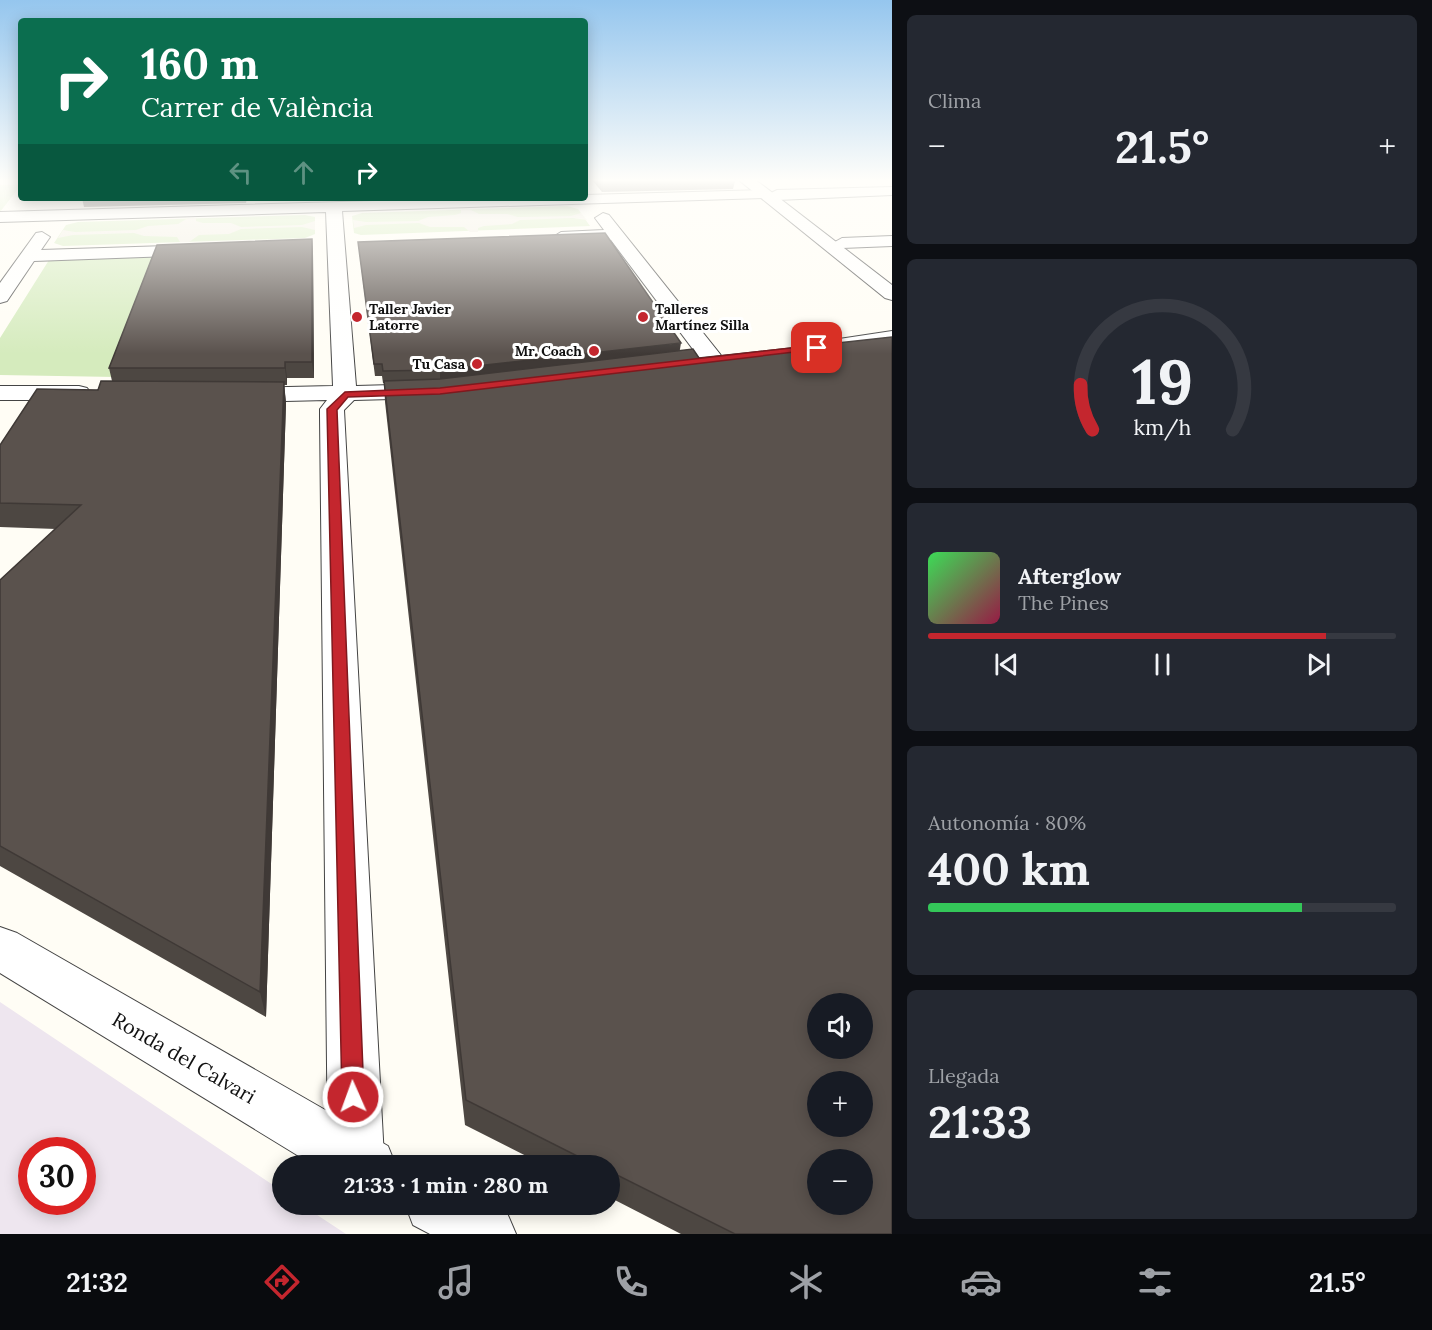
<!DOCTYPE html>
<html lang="es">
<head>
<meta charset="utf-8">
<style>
	:root { --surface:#171b24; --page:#242831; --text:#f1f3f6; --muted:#9ea1a6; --line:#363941; --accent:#c4262e }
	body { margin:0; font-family:Lora,serif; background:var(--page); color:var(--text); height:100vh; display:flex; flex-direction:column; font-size:22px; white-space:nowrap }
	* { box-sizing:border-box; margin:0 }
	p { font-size:20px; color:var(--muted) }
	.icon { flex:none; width:33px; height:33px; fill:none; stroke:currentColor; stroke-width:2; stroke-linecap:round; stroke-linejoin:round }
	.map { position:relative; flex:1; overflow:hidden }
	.panel { display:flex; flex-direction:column; gap:15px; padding:15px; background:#0d0f14; width:540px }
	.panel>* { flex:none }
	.banner { position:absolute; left:18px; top:18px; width:570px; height:183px; border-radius:6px; box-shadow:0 3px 15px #0003; background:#0b6e4f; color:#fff; overflow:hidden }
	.tools { position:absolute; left:807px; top:993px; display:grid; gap:12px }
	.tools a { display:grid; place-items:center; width:66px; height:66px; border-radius:50%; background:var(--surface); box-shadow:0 3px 15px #0003; font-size:30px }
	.speed { position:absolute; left:18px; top:1137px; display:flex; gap:12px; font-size:30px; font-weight:700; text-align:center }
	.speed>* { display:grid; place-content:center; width:78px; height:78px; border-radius:50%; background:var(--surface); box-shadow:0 3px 15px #0003; line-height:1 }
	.speed .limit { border:9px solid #d22; background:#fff; color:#111 }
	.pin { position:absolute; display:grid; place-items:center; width:51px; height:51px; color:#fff; margin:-26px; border-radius:12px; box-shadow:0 3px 9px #0006 }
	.me { position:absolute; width:66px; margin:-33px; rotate:358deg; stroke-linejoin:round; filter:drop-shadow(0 0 4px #0008) }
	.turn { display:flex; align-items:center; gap:21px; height:126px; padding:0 24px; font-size:27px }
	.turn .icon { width:78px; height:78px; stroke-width:2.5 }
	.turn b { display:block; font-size:42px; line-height:51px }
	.lanes { display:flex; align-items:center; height:57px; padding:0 24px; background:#0003; justify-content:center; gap:30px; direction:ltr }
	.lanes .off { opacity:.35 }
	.big { font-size:45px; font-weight:800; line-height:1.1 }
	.panel .tile { flex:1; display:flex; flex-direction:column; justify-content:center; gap:9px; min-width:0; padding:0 21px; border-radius:9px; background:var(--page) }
	.panel .dial { align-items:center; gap:0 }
	.dial svg { height:156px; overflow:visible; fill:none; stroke:var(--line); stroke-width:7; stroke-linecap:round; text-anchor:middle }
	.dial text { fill:var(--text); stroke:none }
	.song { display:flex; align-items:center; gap:18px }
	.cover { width:72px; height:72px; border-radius:9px; background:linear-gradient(135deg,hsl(130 70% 55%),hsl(340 70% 35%)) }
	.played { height:6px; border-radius:3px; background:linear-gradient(90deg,var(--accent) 85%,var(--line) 85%) }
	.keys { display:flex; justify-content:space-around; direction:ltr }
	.heat { display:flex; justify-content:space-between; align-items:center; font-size:33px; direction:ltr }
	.charge { height:9px; border-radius:4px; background:linear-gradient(90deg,#34c759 80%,var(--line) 0) }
	.trip { position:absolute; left:272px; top:1155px; width:348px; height:60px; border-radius:30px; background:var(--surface); box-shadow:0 3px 15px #0003; font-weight:800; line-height:60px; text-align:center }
	.tab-bar { display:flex; height:96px; justify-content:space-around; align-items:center; background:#090b0e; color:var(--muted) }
	.tab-bar .icon { width:42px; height:42px }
	.tab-bar .active { color:var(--accent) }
	.tab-bar b { font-size:27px; color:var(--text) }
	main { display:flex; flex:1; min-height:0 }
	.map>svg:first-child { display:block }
</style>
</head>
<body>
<main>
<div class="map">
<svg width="892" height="1234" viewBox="0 0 892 1234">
	<rect width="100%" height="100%" fill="#fffdf5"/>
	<path fill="#eee6ef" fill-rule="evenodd" d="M0,1002L282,1191V1204L302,1205L346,1234H0ZM32,1150H82V1202H32Z"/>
	<path fill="#d5ebbd" d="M0,185H21L0,212Z
		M567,206L578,209L590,226L361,235L354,233L352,216L362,213Z
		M305,215L315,217V234L305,238L63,246L54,243L66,225L78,222Z
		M160,256L116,377L0,375V338L49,260Z"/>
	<path fill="#f1ede2" d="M469,209L479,214H507L518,217L571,216L581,213L587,220L573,218L520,220L512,224L484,226L478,228V232H470L464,227H430L419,223L366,225L354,228L353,220L366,222L418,221L428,217L455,215L461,213V210Z
		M188,218H196V221L203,223H231L241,227L302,225L315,221V230L302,227L241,229L229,234L199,235L189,242H180L177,237L144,236L134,233L73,235L58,238L63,230L75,232L136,230L148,226L178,224Z"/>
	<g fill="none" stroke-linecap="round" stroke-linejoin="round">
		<g stroke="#444" stroke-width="2">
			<path id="minor" d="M892,187V195L777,200L770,196L764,198L342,211L356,386L430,384L438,386L442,391L438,396L430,398L354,400L344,410L384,1158L381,1166H331L328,1158L320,416V409L327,400L242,402L234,400L230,395L234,390L242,388L333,386L326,212L0,222V212L478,198H585V195L764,190L771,193L777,190Z
				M603,213L609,215L720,354L723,359L720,364H704L611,240L561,242L553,237L561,232L604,230L595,218Z
				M42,232L50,237L41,250L198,245L207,250L198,255L34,261L7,301L0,303V283L36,233Z
				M892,236V246L842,248L833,243L842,238Z
				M892,331V343L839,351L831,350L828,345L831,340L839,339Z
				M0,386H79L87,388L91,393L87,398L79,400H0Z"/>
		</g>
		<g stroke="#444" stroke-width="2">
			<path id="tertiary" d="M740,181H757L892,285V300L885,298Z
				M0,927L17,933L388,1146L396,1166H315L0,973Z
				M405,1204H492L507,1213L516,1234H430L413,1225Z"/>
		</g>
		<use href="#minor" fill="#fff" fill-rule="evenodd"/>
		<use href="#tertiary" fill="#fff" fill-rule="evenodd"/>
	</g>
	<path fill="#4d4742" d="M593,181H735L733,189L602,192Z
		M82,198H247L246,203L84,207Z
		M312,239L313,253L314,378H287V385H284L286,403L266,1017L0,866V580L56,529L0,527V445L112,381L109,368Z
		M358,242L680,351L892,1234H681L609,1197V1166H546L465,1125L385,402L384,383H383L382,376H375Z"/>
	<path fill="#3f3936" d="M312,239L313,253L314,378L312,362Z
		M681,343L679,355L440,382V370Z
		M285,362L287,378V385L285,368Z
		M284,382L286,403L266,1017L260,992Z"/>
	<path fill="#5a524d" stroke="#3f3936" stroke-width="1.5" fill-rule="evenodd" d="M605,233L681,343L440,370L383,371L382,364H374L358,242Z
		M312,239V362H285V368H109L157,245Z
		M892,337V1234H735L609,1171V1166H597L466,1100L384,381L440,379L693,349L699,358ZM818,1004H862V1048H818ZM818,1082H862V1126H818ZM818,1160H862V1204H818Z
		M101,381L284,382L260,992L0,846V580L81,505L0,503V445L37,389L98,390Z"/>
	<linearGradient id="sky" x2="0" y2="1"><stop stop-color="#95c6ee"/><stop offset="0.51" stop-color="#fffefa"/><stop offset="1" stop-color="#fffefa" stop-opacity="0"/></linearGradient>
	<rect width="892" height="354" fill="url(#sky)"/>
	<path fill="#c4262e" stroke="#7f191e" stroke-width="1.5" d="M817,345L821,348L820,349L440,394L348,397L337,410L364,1097L361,1105L353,1108L346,1105L342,1097L327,409L345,392L440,388Z"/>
	<g fill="#c4262e" stroke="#fff" stroke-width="2">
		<circle cx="357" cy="317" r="6"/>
		<circle cx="643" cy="317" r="6"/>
		<circle cx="594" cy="351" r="6"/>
		<circle cx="477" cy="364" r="6"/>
	</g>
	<g text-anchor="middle" stroke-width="6" stroke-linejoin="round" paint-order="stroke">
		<g font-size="14" font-weight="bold" fill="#111" stroke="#fff" text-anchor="start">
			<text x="369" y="314">Taller Javier<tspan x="369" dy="16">Latorre</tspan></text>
			<text x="655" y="314">Talleres<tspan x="655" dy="16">Martínez Silla</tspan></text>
			<text x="582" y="356" text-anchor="end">Mr. Coach</text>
			<text x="465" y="369" text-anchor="end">Tu Casa</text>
		</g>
		<g font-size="20" fill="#111" stroke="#fff">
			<text transform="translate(184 1058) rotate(30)" y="7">Ronda del Calvari</text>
		</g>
	</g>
</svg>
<div class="tools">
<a><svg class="icon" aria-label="sound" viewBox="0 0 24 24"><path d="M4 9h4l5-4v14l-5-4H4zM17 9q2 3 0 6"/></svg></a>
<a>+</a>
<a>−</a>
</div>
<div class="speed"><div class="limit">30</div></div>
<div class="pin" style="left:817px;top:348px;background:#d93025"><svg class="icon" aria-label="arrive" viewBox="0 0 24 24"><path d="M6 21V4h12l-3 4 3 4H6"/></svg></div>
<svg class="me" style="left:353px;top:1097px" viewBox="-20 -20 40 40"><circle r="17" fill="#c4262e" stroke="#fff" stroke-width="3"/><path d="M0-11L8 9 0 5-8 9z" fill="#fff"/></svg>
<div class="trip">21:33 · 1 min · 280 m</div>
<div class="banner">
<div class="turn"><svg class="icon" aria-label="right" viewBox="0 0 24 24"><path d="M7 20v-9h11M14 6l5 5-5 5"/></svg><div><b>160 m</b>Carrer de València</div></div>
<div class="lanes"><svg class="icon off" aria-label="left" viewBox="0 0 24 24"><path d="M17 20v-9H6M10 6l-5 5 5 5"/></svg><svg class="icon off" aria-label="ahead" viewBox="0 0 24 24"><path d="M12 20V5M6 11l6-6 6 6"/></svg><svg class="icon" aria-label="right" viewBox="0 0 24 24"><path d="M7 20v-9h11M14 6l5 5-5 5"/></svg></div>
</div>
</div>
<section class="panel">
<div class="tile"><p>Clima</p>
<div class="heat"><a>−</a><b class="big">21.5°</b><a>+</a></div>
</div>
<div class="tile dial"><svg viewBox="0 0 100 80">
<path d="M14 69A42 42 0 1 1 86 69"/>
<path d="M14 69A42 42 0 0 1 8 46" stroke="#c4262e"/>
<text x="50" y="56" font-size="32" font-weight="700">19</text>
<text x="50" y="72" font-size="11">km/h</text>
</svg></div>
<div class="tile">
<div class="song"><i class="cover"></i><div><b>Afterglow</b><p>The Pines</p></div></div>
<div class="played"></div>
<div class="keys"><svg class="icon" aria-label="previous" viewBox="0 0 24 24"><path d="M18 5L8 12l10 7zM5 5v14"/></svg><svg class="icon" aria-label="pause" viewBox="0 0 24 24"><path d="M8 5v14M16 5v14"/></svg><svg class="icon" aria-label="next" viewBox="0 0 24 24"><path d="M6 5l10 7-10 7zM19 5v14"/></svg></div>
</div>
<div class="tile"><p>Autonomía · 80%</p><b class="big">400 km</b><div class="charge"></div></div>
<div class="tile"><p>Llegada</p><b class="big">21:33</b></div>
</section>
</main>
<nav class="tab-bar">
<b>21:32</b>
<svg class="icon active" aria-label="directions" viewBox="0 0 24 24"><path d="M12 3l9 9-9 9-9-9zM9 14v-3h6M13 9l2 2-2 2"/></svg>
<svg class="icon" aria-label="music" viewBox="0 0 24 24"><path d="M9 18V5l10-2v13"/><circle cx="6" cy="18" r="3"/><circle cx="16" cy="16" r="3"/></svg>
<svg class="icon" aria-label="phone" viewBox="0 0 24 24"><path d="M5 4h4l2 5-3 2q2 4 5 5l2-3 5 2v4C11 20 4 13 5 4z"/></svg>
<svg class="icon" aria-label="climate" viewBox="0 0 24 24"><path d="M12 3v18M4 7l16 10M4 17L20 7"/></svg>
<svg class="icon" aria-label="car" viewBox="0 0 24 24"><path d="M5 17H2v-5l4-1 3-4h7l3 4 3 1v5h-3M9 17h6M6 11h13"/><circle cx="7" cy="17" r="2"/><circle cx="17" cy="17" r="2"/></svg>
<svg class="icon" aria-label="filters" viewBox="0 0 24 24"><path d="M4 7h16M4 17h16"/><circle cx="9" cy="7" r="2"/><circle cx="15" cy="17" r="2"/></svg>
<b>21.5°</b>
</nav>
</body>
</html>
